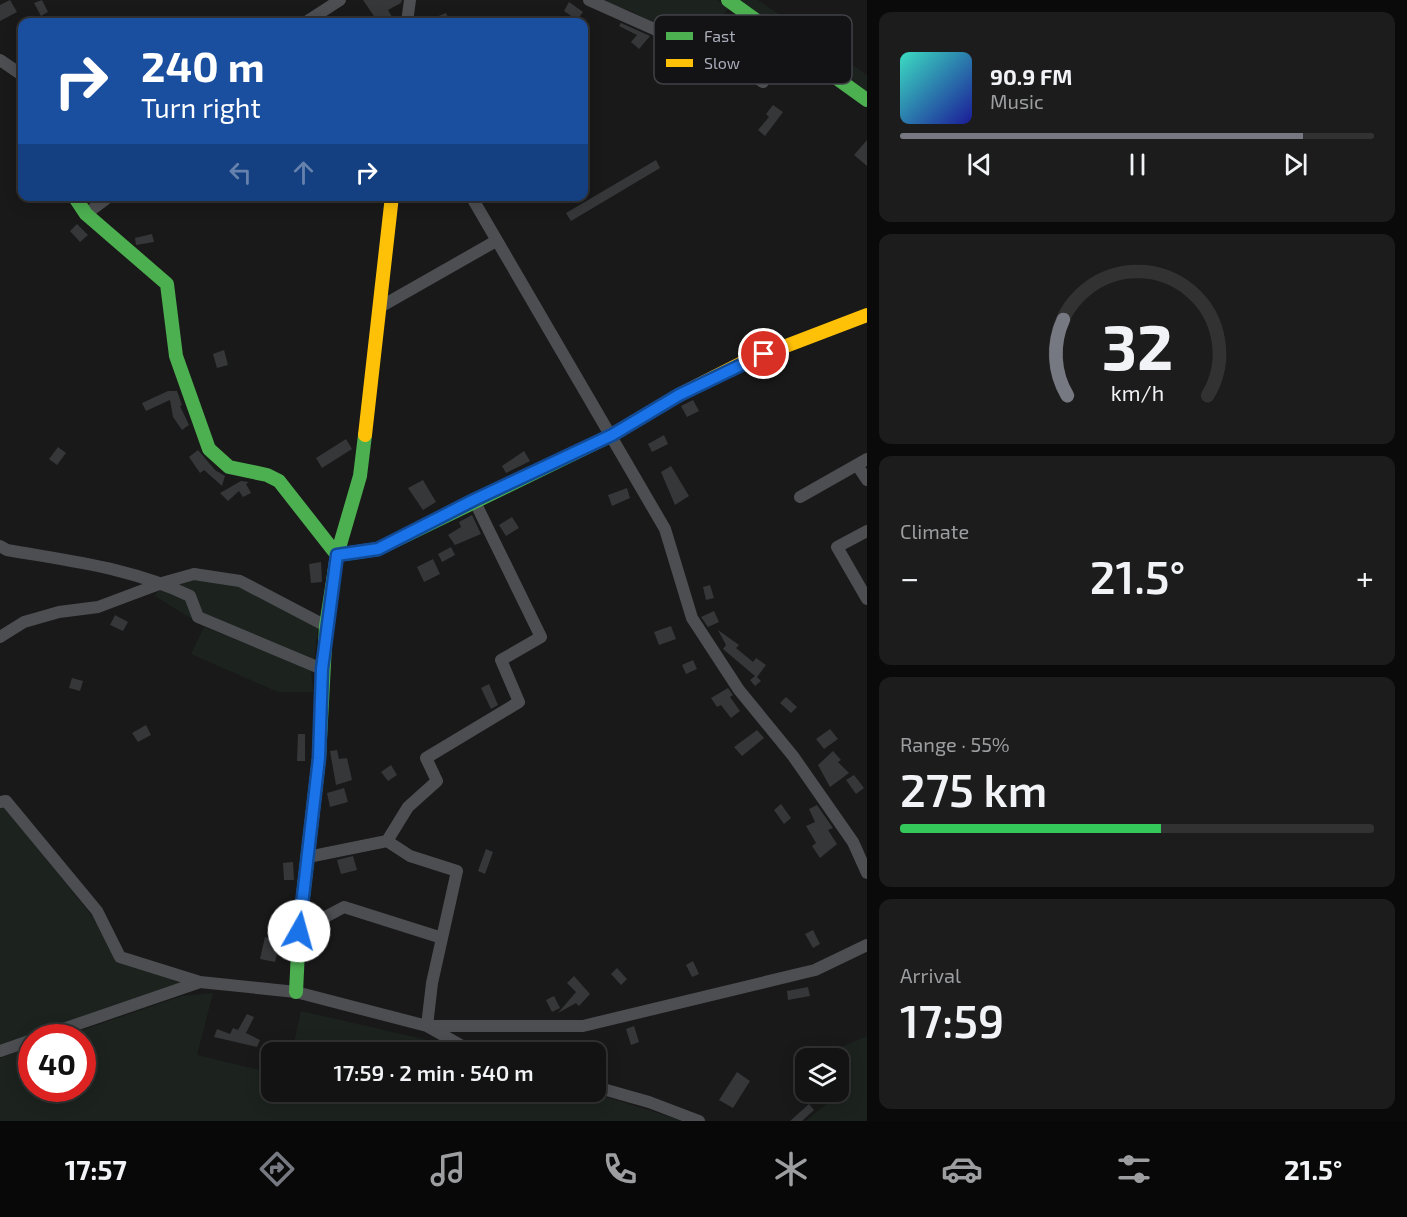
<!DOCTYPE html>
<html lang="en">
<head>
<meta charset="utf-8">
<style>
	:root { --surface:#131313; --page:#1c1c1c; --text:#f1f3f6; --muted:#9d9ea0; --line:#323233; --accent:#777982 }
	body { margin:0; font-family:"Exo 2",sans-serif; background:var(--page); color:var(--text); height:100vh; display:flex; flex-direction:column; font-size:22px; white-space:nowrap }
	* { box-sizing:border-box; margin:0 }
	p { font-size:20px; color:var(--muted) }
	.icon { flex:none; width:33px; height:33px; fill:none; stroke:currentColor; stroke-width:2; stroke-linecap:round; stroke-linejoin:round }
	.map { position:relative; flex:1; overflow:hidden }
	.sheet { display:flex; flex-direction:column; gap:12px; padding:12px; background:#0a0a0a; width:540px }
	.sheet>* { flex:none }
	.banner { position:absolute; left:18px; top:18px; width:570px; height:183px; border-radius:12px; box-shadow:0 3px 15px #0003,0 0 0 2px var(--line); background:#1a4fa0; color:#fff; overflow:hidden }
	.buttons { position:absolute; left:795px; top:1048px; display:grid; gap:12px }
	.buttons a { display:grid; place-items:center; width:54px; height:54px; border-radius:12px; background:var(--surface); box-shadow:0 3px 15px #0003,0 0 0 2px var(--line); font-size:30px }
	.speed { position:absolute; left:18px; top:1024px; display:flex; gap:12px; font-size:30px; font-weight:700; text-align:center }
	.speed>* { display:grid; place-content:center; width:78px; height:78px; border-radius:50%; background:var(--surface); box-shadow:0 3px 15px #0003,0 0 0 2px var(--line); line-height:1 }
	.speed .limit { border:9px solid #d22; background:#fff; color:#111 }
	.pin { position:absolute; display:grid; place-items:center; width:51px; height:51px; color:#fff; margin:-26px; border:3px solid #fff; border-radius:50%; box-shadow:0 2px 6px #0007 }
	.me { position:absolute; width:66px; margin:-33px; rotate:7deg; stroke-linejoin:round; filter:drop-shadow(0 0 4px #0008) }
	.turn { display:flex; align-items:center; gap:21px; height:126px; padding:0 24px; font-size:27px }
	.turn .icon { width:78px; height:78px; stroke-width:2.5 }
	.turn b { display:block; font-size:42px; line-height:51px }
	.lanes { display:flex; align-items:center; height:57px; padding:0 24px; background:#0003; justify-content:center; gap:30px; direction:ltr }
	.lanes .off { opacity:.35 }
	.big { font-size:45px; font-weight:600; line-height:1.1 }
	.sheet .tile { flex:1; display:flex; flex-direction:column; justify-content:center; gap:9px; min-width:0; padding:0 21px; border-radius:12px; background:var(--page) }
	.sheet .dial { align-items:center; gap:0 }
	.dial svg { height:156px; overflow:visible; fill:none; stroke:var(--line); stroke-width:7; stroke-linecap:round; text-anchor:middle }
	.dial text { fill:var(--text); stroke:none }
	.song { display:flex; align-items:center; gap:18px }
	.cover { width:72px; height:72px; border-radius:9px; background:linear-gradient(135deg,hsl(170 70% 55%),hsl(240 70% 35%)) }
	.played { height:6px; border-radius:3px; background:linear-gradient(90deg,var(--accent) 85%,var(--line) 85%) }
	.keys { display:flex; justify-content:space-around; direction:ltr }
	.heat { display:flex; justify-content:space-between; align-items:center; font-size:33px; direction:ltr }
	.charge { height:9px; border-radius:4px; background:linear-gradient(90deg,#34c759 55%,var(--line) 0) }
	.trip { position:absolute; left:261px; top:1042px; width:345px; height:60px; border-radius:12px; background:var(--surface); box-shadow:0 3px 15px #0003,0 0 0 2px var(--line); font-weight:600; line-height:60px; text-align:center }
	.tab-bar { display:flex; height:96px; justify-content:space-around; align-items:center; background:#080808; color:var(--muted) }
	.tab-bar .icon { width:42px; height:42px }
	.tab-bar .on { color:var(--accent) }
	.tab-bar b { font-size:27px; color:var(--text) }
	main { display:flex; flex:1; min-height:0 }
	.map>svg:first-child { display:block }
</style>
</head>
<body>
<main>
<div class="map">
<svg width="867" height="1121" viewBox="0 0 867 1121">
	<rect width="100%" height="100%" fill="#191919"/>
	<path fill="#1c231e" d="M599,0H717L728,9L696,53L634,12Z
		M738,0H758L867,75V94Z
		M194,578L237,585L318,625L314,663L203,615L175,584Z
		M160,588L186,598L195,621L155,596Z
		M204,627L311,669L313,692H278L191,654Z
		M0,808H5L92,916L117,960L182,982L0,1045Z
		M213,993L197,1055L271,1073L272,1092H590L683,1121H0V1058L31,1047L32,1089H82V1038H59L182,996Z
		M301,1011L440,1043L469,1053H292Z
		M867,1036V1121H806L831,1100L828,1092H838V1059L816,1058Z"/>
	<path fill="#363739" d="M10,0L17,12L0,21V5Z
		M42,0L48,12L41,16L34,3Z
		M363,0H402L401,3L388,10L395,22H378Z
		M569,2L583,12L577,20L564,11Z
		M446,13L450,22H424Z
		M621,23L650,36L639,49L631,42L637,35L619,26Z
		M773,105L783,112L765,136L758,130L769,117L766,114Z
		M867,140V166L854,155Z
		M656,160L660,168L571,221L566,213Z
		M77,224L88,235L80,242L70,231Z
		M152,234L154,242L136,245L135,238Z
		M224,350L228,365L217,368L213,354Z
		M168,391H177L182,405L180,406L189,425L182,430L173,417L170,400L146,411L142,403Z
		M693,400L699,411L687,417L681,406Z
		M664,435L668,444L652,452L648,444Z
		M346,439L352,449L322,468L316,458Z
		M58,447L66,453L57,465L49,459Z
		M198,450L215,470L225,476L222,486L204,470L200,473L189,457Z
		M524,451L530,461L506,473L502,466Z
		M671,466L689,496L675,505L661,472Z
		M423,480L436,502L423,510L408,488Z
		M241,481L249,482L246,484L251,493L243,497L239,491L228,501L220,493Z
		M627,488L630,498L612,506L608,495Z
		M472,515L481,534L455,545L448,535L461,527L459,522Z
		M512,517L519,528L506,536L499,525Z
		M451,547L455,555L442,562L438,554Z
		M433,559L440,574L424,582L417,567Z
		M321,562L322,582L311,583L309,564Z
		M710,585L714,598L706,600L703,587Z
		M714,611L719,622L708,627L701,617Z
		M115,615L128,622L123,631L110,625Z
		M671,626L676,639L659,645L654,632Z
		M718,630L739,645L736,648L753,662L756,658L766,665L757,677L761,681L755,686L750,680L755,676L723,649L726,645Z
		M693,660L697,669L686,674L682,665Z
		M72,678L83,681L80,691L69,688Z
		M489,684L498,705L491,709L481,688Z
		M728,688L733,695L730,697L740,711L731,718L721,705L717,707L711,698Z
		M786,697L797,707L791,713L780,703Z
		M146,725L151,735L138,742L132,733Z
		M830,729L838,739L824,749L816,739Z
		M757,730L764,738L742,756L734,747Z
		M298,734H305V761H297Z
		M337,750L339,759L347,758L352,780L336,785L330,751Z
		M833,751L841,760L838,762L849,773L830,787L818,765Z
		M391,765L397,775L388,781L381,772Z
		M854,775L864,788L856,794L846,780Z
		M344,788L348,802L330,807L327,793Z
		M781,804L791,818L784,824L774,810Z
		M817,805L833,828L828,830L837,844L820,858L812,846L816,843L806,826L815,822L809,809Z
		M486,849L493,852L485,874L478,871Z
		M353,856L357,870L341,874L337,860Z
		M293,862L294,880H284L283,863Z
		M813,930L820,944L813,948L805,934Z
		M265,937L280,941L275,962L260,959Z
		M693,961L699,974L692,977L686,965Z
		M617,968L627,979L621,985L611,974Z
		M574,976L590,994L579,1006L576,1003L558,1013L576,992L567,983Z
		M808,987L810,996L788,1000L787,991Z
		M554,996L560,1008L552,1012L546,1000Z
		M247,1014L254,1017L246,1033L260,1040L257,1047L214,1037L217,1029L230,1034L233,1028L238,1030Z
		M634,1026L639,1042L631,1045L626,1029Z
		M737,1072L750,1081L733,1108L719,1100Z
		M809,1104L814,1110L802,1121H790Z"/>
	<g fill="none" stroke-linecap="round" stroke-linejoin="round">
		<path stroke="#4d4e52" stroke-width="12" d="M589,0L746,70L763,82
			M306,22L340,0
			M407,22L410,0
			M0,60L22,75
			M471,196L665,529L692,618L739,690L793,756L853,842L867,873
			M86,214L110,196
			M380,307L496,241
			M857,465L867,480
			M800,497L867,459
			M867,531L837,547L867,599
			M0,546L7,550C69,561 133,568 190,596L198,617L322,669
			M0,637L24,622L59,612L98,607L162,583L194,574L240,581L326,626
			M0,802L6,801L97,911L120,957L200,982L296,992L427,1026L462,1046L483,1053
			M387,841L410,856L457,871L432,983L427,1026H583L815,970L867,945
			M308,857L387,841L408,807L437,781L426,758L519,702L501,660L541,637L474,500
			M299,931L344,907L442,938
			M37,1038L200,982
			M0,1051L32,1040
			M596,1087L649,1102L699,1121"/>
		<path stroke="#4caf50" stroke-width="14" d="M728,0L867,100
			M74,196L86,214L167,284L176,356L209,449L229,467L267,475L279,481L337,555L378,549L612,435
			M296,992L299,931L319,758L326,626L337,555L360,476L365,435"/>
		<path stroke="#ffc107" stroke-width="14" d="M365,435L392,196
			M612,435L679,395L744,362L867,315"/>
	</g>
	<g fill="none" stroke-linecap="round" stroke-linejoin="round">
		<g stroke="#114b97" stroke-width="15">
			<path id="route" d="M299,931L319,758L322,669L337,555L378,549L474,500L612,435L679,395L764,354"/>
		</g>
		<use href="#route" stroke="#1a73e8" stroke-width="10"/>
	</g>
	<rect x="654" y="15" width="198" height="69" rx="9" fill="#131315" stroke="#404147" stroke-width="1.5"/>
	<rect x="666" y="32" width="27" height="8" fill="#4caf50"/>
	<rect x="666" y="59" width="27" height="8" fill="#ffc107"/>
	<g font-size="16" fill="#aaadba">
		<text x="704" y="42">Fast</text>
		<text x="704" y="69">Slow</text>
	</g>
</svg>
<div class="buttons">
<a><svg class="icon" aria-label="layers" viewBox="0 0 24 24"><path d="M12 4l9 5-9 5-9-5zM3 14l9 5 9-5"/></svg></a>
</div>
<div class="speed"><div class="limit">40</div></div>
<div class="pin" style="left:764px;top:354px;background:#d93025"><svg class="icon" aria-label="arrive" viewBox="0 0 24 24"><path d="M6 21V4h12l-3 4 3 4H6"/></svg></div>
<svg class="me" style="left:299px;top:931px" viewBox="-20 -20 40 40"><circle r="19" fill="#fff"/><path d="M0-13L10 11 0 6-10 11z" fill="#1a73e8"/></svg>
<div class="trip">17:59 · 2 min · 540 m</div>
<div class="banner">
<div class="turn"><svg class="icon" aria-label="right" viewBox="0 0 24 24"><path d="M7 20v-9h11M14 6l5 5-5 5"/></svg><div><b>240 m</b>Turn right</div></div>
<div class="lanes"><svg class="icon off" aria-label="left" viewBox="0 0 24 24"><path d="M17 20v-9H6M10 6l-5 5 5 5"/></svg><svg class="icon off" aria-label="ahead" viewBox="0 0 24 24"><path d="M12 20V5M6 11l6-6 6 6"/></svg><svg class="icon" aria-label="right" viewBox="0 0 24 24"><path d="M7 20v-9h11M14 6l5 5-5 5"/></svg></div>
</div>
</div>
<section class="sheet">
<div class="tile">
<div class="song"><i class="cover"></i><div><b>90.9 FM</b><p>Music</p></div></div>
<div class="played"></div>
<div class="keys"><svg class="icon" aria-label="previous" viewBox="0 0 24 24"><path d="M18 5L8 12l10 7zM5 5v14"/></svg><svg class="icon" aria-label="pause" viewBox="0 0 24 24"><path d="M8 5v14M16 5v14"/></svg><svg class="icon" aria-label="next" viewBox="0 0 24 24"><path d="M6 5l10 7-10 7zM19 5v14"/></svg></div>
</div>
<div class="tile dial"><svg viewBox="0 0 100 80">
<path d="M14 69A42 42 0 1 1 86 69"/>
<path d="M14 69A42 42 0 0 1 12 30" stroke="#777982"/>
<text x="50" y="56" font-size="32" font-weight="700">32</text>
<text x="50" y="72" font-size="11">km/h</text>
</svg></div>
<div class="tile"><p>Climate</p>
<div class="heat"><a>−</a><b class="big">21.5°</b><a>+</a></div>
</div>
<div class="tile"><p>Range · 55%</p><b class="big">275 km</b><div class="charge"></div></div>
<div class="tile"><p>Arrival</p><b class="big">17:59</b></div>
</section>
</main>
<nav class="tab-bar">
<b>17:57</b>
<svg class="icon on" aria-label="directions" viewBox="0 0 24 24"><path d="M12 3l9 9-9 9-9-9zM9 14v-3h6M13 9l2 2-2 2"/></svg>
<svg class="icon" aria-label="music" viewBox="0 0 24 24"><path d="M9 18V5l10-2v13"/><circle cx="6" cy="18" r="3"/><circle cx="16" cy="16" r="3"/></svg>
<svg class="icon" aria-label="phone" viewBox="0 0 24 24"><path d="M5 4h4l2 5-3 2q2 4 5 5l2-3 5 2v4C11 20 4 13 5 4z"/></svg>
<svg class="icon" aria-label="climate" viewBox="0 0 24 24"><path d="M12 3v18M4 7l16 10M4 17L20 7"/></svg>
<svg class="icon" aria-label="car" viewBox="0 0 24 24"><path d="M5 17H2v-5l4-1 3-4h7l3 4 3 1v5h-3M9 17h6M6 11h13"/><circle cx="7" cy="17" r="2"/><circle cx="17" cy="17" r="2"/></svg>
<svg class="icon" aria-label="filters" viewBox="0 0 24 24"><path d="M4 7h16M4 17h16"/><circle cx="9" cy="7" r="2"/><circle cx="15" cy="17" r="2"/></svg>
<b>21.5°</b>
</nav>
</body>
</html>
